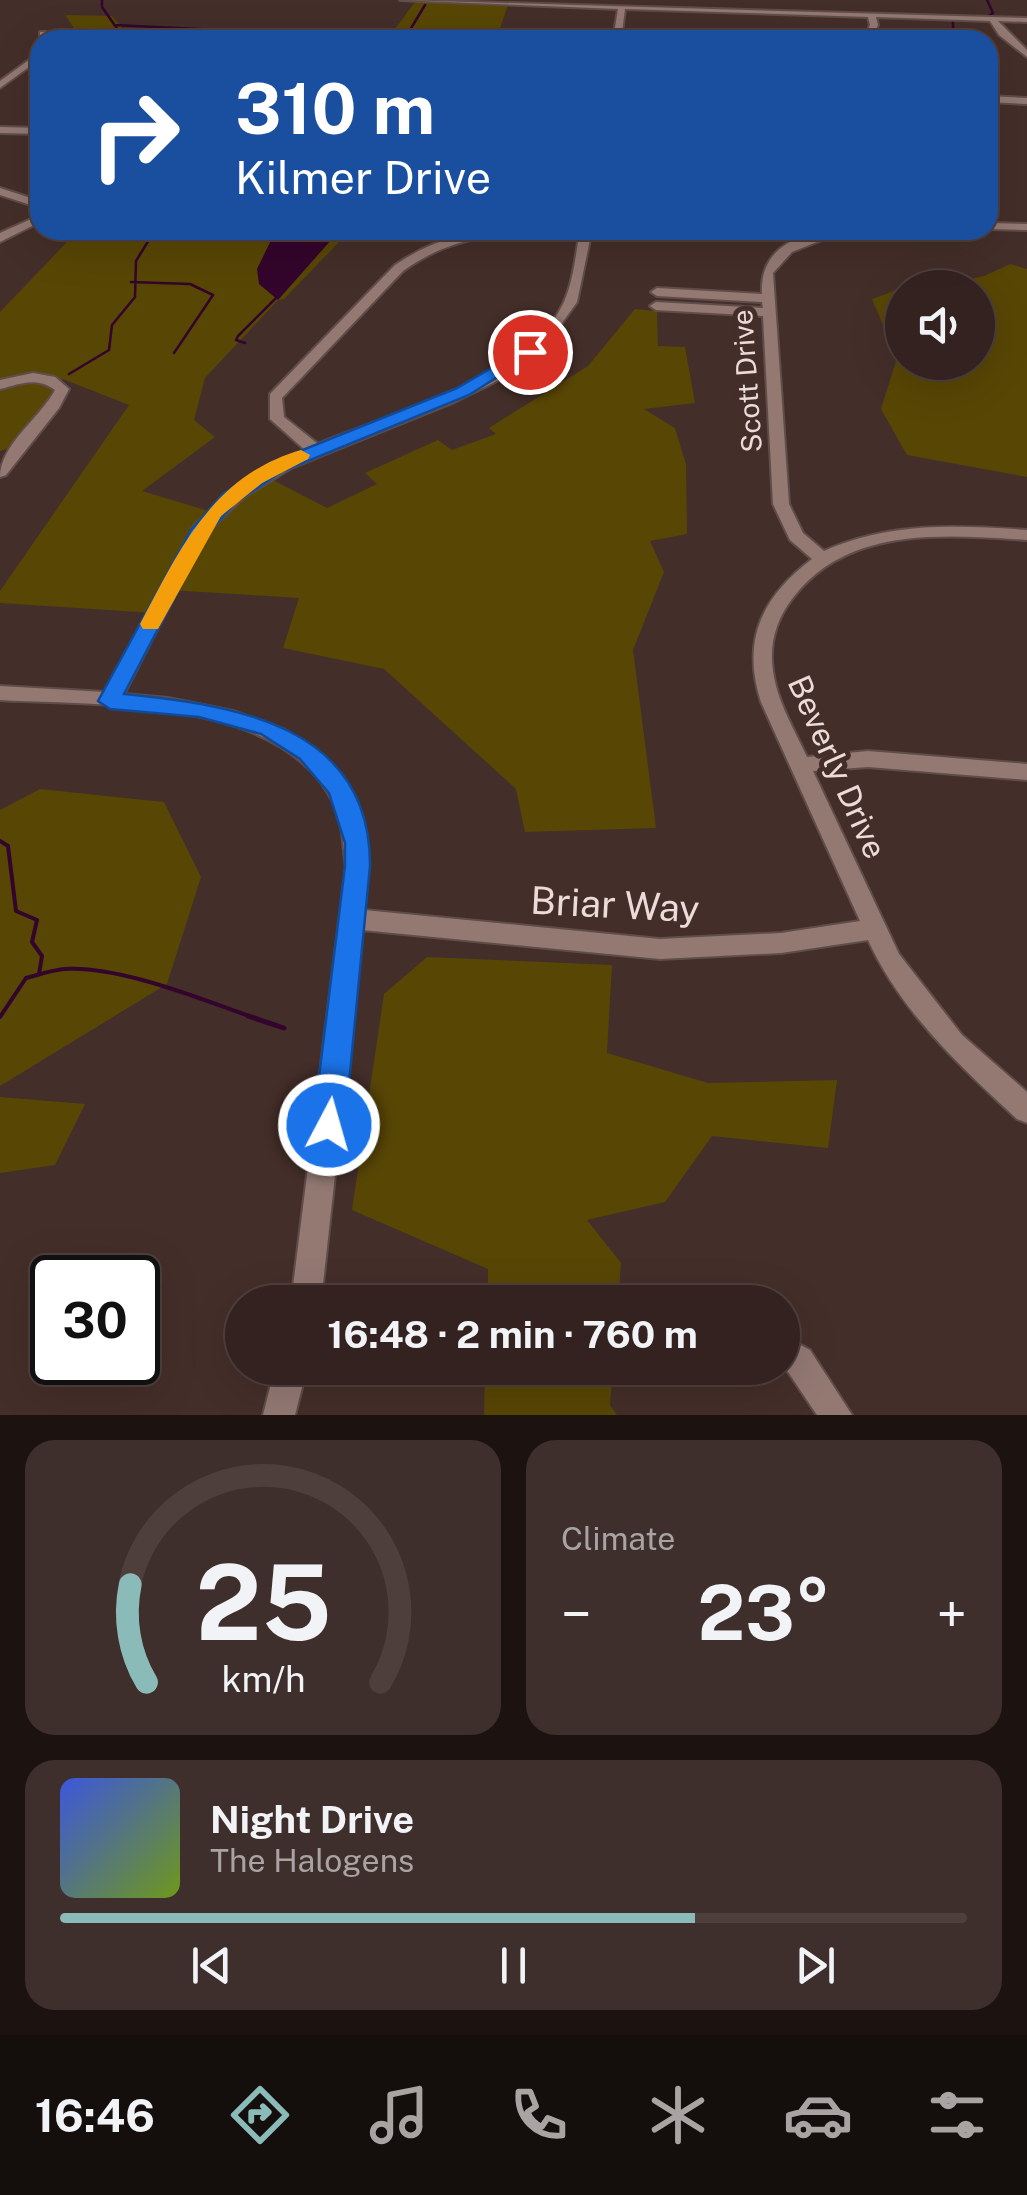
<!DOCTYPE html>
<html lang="en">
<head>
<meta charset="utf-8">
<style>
	:root { --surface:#33221f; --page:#3e2f2c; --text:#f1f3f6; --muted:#a9a4a4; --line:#4e3f3d; --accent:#8bbbb9 }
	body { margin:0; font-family:"Public Sans",sans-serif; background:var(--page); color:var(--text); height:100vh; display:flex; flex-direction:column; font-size:38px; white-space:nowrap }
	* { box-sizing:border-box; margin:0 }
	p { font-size:32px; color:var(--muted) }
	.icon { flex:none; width:55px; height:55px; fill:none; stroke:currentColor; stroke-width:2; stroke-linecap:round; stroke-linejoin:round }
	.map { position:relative; height:1415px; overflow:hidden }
	.side { display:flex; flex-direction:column; gap:25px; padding:25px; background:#1c1311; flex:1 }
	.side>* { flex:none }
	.top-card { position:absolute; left:30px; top:30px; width:968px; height:210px; border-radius:30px; box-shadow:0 10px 40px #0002,0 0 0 2px var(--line); background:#1a4fa0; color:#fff; overflow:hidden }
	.fabs { position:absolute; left:885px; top:270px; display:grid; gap:20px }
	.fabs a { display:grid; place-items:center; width:110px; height:110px; border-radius:50%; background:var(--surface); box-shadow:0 10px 40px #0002,0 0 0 2px var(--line); font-size:50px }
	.speed { position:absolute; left:30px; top:1255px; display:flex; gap:20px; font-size:50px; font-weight:700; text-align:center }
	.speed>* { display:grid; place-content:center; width:130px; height:130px; border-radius:50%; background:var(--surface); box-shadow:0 10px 40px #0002,0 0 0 2px var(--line); line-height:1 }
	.speed .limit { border:5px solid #111; border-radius:15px; background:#fff; color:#111 }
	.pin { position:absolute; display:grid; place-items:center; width:85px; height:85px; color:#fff; margin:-42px; border:5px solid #fff; border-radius:50%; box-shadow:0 2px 10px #0007 }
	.me { position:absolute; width:110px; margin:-55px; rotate:6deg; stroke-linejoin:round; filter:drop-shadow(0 0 8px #0008) }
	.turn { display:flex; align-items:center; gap:35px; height:210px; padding:0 40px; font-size:45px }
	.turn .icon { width:130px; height:130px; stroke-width:2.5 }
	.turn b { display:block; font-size:70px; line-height:85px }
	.big { font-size:75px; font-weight:700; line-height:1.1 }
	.side .card { flex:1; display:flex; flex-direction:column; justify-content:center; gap:15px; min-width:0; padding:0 35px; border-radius:30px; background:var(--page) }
	.side .dial { align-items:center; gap:0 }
	.dial svg { height:260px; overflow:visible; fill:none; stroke:var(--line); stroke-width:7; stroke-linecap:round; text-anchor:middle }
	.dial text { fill:var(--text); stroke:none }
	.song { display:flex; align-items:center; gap:30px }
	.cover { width:120px; height:120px; border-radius:15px; background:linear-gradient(135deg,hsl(230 70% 55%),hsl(80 70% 35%)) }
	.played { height:10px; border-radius:5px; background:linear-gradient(90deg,var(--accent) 70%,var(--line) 70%) }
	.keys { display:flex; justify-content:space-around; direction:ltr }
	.heat { display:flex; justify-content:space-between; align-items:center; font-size:55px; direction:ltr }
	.side .tiles { flex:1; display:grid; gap:25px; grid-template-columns:1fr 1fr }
	.card:last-child { grid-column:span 2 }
	.trip { position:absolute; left:225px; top:1285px; width:575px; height:100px; border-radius:50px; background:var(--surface); box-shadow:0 10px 40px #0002,0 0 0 2px var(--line); font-weight:700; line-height:100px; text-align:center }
	.menu { display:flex; height:160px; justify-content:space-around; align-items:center; background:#140e0c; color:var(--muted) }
	.menu .icon { width:70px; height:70px }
	.menu .on { color:var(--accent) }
	.menu b { font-size:45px; color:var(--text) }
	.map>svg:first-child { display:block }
</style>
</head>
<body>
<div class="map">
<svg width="1027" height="1415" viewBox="0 0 1027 1415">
	<rect width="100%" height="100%" fill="#442e29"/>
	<path fill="#584605" d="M415,2L508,5L496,40L389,37Z
		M65,15L112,16L132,40H82Z
		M136,230H347L341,240L284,299L278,300L205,378L194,420L215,437L142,491L212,512L261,474L327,508L377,484L365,473L438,440L452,450L496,434L489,428L588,366L635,309L657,311L658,346L685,347L695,403L644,409L675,428L686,464L687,534L650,541L664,572L633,650L656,828L525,832L516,789L384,669L283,648L299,598L168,590L155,613L0,603V591L129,405L63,379L10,448L0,451V312L69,240L123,241Z
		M1010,264L1027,269V477L907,455L881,409L897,358L872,299L902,288V362H978V288L904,287L949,284L984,276Z
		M40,789L164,802L201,877L167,984L0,1086V810Z
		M427,957L612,965L607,1053L708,1083L837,1080L828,1148L712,1136L665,1202L587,1220L621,1263L618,1302H488V1269L352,1210L384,994Z
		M0,1097L85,1104L55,1165L0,1173Z
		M485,1368H613L610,1405L617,1415H484Z"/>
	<path fill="#33052c" d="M276,230H340L278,300L259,284L257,269Z"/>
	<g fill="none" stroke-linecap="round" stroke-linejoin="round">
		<path stroke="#33052c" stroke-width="2.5" d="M102,0V7L125,40
			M987,0L993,13L987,17
			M953,20V38
			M114,25L219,30
			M404,40L425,5
			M131,282L190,284L213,295L174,353
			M245,343L236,340L238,336L277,297
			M69,374L109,350L112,325L135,297L136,261L155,230"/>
		<path stroke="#33052c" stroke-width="4" d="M0,841L8,846L16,911L37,920L32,942L42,956L39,974
			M0,1017L26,978C38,975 52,970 64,969C119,965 203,1000 255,1018"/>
		<path stroke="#33052c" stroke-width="5" d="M248,1016L284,1028"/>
		<g stroke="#604d49" stroke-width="4">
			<path id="minor" d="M400,0L1027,18V22L998,21L1027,50V57L999,35L990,21L876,17L878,25L871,40H863L870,25L868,17L625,9L621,40H613L618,9Z
				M40,32H46L47,40L40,42Z
				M40,52V59L0,88V81Z
				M988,96L1027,98V104L988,102Z
				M0,127L40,128V134L0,133Z
				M0,188L40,201V208L0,195Z
				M40,215V222L0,242V233Z
				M988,223L1027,224V230L988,229Z
				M486,230H592L577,302L542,351L501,379L452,403L291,468L244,497L207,532L124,694L168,698L233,711L285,730L327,759L358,808L368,867L364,910L660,939L781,933L860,921L761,702C741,640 762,597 812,559L790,540L773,504L763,316L656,310L650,306L656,302L763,308L762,302L657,296L651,292L657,288L762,294C759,245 804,230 847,230L792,252L773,273L789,504L803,533L824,551C889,522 957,525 1027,530V540C945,535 847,525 792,599C776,620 769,644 773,671C777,701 794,729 807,757L868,751L1027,764V780L868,767L813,771L899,954L962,1035L1027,1092V1123L1017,1119C960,1066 901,1012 868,940L781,953L660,959L362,930L321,1302H291L346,867C343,848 343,823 335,806C285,696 102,706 0,700V686L105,692L194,526L232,490L305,450L270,419V394L395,265C424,245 452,236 486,230ZM489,236H579C575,259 573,283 563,304C524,385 393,411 318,444L284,417L282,398L403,271C431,251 456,242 489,236Z
				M33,373L55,377L69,389L59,408L6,475L0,477C0,445 40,418 55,390C37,376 19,384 0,389V380Z
				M782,1335L810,1350L852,1415H817L788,1372L781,1368Z
				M275,1368H307L295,1415H263Z"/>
		</g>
		<use href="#minor" fill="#947973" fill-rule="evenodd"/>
	</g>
	<path fill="#1a73e8" stroke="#114b97" stroke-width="2.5" d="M524,349L537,352L469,395L283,471L236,502L209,532L124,694C235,705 371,725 370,866L345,1125L340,1136L329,1140L318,1136L313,1125L345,866V843L329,793L300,759L261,734L199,717L110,709L98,701L191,530L223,494L270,463L457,388Z"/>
	<path fill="#f59e0b" d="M301,450L310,455L308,459L262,483L221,516L158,629H143L140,624C180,549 212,476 301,450Z"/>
	<g text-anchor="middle" stroke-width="10" stroke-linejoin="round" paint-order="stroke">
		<g font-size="28" fill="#ebdcd9" stroke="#442e29">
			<text transform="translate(747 381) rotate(-94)" y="10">Scott Drive</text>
		</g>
		<g font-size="32" fill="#ebdcd9" stroke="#442e29">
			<text transform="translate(837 767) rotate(66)" y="11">Beverly Drive</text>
		</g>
		<g font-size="38" fill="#ebdcd9" stroke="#442e29">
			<text transform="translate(615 905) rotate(3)" y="13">Briar Way</text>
		</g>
	</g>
</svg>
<div class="fabs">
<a><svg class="icon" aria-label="sound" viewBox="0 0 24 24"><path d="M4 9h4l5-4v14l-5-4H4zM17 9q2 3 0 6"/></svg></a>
</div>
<div class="speed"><div class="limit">30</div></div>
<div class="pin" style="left:530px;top:352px;background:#d93025"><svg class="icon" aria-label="arrive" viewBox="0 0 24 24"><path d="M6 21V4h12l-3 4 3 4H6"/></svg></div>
<svg class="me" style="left:329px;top:1125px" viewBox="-20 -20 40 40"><circle r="17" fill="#1a73e8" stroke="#fff" stroke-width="3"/><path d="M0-11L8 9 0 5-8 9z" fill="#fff"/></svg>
<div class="trip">16:48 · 2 min · 760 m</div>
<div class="top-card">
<div class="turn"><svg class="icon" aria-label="right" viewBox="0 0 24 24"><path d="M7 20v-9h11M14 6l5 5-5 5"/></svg><div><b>310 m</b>Kilmer Drive</div></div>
</div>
</div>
<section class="side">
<div class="tiles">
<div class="card dial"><svg viewBox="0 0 100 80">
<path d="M14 69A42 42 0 1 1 86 69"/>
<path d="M14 69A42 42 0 0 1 9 39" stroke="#8bbbb9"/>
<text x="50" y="56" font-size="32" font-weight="700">25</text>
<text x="50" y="72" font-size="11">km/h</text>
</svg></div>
<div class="card"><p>Climate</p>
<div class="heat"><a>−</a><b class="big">23°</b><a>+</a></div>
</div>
<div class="card">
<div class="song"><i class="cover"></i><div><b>Night Drive</b><p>The Halogens</p></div></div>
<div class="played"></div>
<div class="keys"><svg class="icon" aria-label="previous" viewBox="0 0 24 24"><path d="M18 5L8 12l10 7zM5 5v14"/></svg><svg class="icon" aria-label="pause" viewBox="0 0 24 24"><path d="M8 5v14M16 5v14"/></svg><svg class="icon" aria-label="next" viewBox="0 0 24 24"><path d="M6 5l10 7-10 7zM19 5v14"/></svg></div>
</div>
</div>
</section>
<nav class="menu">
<b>16:46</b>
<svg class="icon on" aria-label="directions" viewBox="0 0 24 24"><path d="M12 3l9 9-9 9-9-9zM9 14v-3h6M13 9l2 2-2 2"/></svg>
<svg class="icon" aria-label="music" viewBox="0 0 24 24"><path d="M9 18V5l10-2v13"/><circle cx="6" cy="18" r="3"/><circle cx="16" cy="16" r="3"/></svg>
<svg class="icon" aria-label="phone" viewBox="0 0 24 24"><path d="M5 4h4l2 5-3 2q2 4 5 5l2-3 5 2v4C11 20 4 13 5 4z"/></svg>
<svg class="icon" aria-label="climate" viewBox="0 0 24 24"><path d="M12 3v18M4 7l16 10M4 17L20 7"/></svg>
<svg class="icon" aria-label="car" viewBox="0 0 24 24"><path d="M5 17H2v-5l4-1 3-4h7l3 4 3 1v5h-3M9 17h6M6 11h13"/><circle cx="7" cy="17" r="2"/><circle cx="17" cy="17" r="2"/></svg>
<svg class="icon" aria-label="filters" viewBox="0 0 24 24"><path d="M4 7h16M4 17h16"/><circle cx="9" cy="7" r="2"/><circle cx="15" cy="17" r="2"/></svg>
</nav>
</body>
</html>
